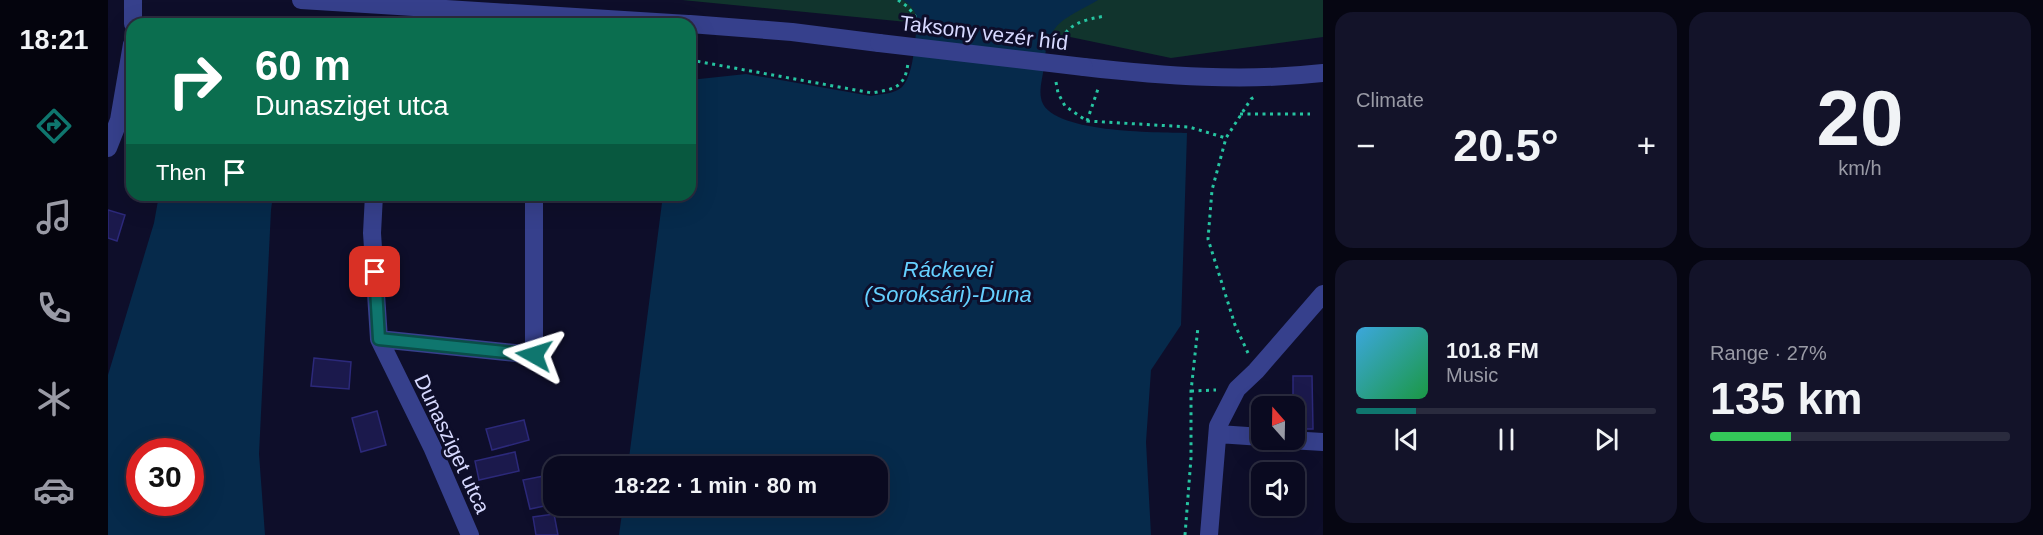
<!DOCTYPE html>
<html lang="en">
<head>
<meta charset="utf-8">
<style>
	:root { --surface:#0a0a20; --page:#131329; --text:#f1f3f6; --muted:#999aa5; --line:#2a2b3e; --accent:#0f766e }
	body { margin:0; font-family:Arial,sans-serif; background:var(--page); color:var(--text); height:100vh; display:flex; flex-direction:column; font-size:22px; white-space:nowrap }
	* { box-sizing:border-box; margin:0 }
	p { font-size:20px; color:var(--muted) }
	.icon { flex:none; width:33px; height:33px; fill:none; stroke:currentColor; stroke-width:2; stroke-linecap:round; stroke-linejoin:round }
	.map { position:relative; flex:1; overflow:hidden }
	.panel { display:flex; flex-direction:column; gap:12px; padding:12px; background:#060612; width:720px }
	.panel>* { flex:none }
	.banner { position:absolute; left:18px; top:18px; width:570px; height:183px; border-radius:18px; box-shadow:0 6px 24px #0002,0 0 0 2px var(--line); background:#0b6e4f; color:#fff; overflow:hidden }
	.needle { width:39px; rotate:340deg }
	.buttons { position:absolute; left:1143px; top:396px; display:grid; gap:12px }
	.buttons a { display:grid; place-items:center; width:54px; height:54px; border-radius:12px; background:var(--surface); box-shadow:0 6px 24px #0002,0 0 0 2px var(--line); font-size:30px }
	.speed { position:absolute; left:18px; top:438px; display:flex; gap:12px; font-size:30px; font-weight:700; text-align:center }
	.speed>* { display:grid; place-content:center; width:78px; height:78px; border-radius:50%; background:var(--surface); box-shadow:0 6px 24px #0002,0 0 0 2px var(--line); line-height:1 }
	.speed .limit { border:9px solid #d22; background:#fff; color:#111 }
	.pin { position:absolute; display:grid; place-items:center; width:51px; height:51px; color:#fff; margin:-26px; border-radius:12px; box-shadow:0 3px 9px #0006 }
	.me { position:absolute; width:66px; margin:-33px; rotate:276deg; stroke-linejoin:round; filter:drop-shadow(0 0 4px #0008) }
	.turn { display:flex; align-items:center; gap:21px; height:126px; padding:0 30px; font-size:27px }
	.turn .icon { width:78px; height:78px; stroke-width:2.5 }
	.turn b { display:block; font-size:42px; line-height:51px }
	.then { display:flex; align-items:center; height:57px; padding:0 30px; background:#0003; gap:12px; font-size:22px }
	.big { font-size:45px; font-weight:700; line-height:1.1 }
	.panel .card { flex:1; display:flex; flex-direction:column; justify-content:center; gap:9px; min-width:0; padding:0 21px; border-radius:18px; background:var(--page) }
	.panel .dial { align-items:center; gap:0 }
	.dial b { font-size:78px; line-height:1 }
	.song { display:flex; align-items:center; gap:18px }
	.cover { width:72px; height:72px; border-radius:9px; background:linear-gradient(135deg,hsl(200 70% 55%),hsl(140 70% 35%)) }
	.played { height:6px; border-radius:3px; background:linear-gradient(90deg,var(--accent) 20%,var(--line) 20%) }
	.keys { display:flex; justify-content:space-around; direction:ltr }
	.heat { display:flex; justify-content:space-between; align-items:center; font-size:33px; direction:ltr }
	.charge { height:9px; border-radius:4px; background:linear-gradient(90deg,#34c759 27%,var(--line) 0) }
	.panel .tiles { flex:1; display:grid; gap:12px; grid-template-columns:repeat(2,1fr) }
	.trip { position:absolute; left:435px; top:456px; width:345px; height:60px; border-radius:18px; background:var(--surface); box-shadow:0 6px 24px #0002,0 0 0 2px var(--line); font-weight:700; line-height:60px; text-align:center }
	main { display:flex; flex:1; min-height:0 }
	.menu { display:flex; flex-direction:column; width:108px; justify-content:space-around; align-items:center; background:#04040d; color:var(--muted) }
	.menu .icon { width:42px; height:42px }
	.menu .active { color:var(--accent) }
	.menu b { font-size:27px; color:var(--text) }
	.map>svg:first-child { display:block }
</style>
</head>
<body>
<main>
<nav class="menu">
<b>18:21</b>
<svg class="icon active" aria-label="directions" viewBox="0 0 24 24"><path d="M12 3l9 9-9 9-9-9zM9 14v-3h6M13 9l2 2-2 2"/></svg>
<svg class="icon" aria-label="music" viewBox="0 0 24 24"><path d="M9 18V5l10-2v13"/><circle cx="6" cy="18" r="3"/><circle cx="16" cy="16" r="3"/></svg>
<svg class="icon" aria-label="phone" viewBox="0 0 24 24"><path d="M5 4h4l2 5-3 2q2 4 5 5l2-3 5 2v4C11 20 4 13 5 4z"/></svg>
<svg class="icon" aria-label="climate" viewBox="0 0 24 24"><path d="M12 3v18M4 7l16 10M4 17L20 7"/></svg>
<svg class="icon" aria-label="car" viewBox="0 0 24 24"><path d="M5 17H2v-5l4-1 3-4h7l3 4 3 1v5h-3M9 17h6M6 11h13"/><circle cx="7" cy="17" r="2"/><circle cx="17" cy="17" r="2"/></svg>
</nav>
<div class="map">
<svg width="1215" height="535" viewBox="0 0 1215 535">
	<rect width="100%" height="100%" fill="#0e0e2a"/>
	<path fill="#11342d" d="M574,0H1215V37L1063,58L943,33L809,16V23Z"/>
	<path fill="#062a4b" fill-rule="evenodd" d="M795,0H990C954,21 940,21 936,66C935,76 931,89 933,98C938,134 1051,132 1079,133L1073,325L1043,370L1038,442L1043,535H511L515,506H770V466H520L555,195H582V80L638,74L763,96C772,94 787,94 794,87C806,75 807,39 809,23C809,12 804,6 795,0Z
		M51,195H165L163,210L151,454L157,535H0V375L46,223ZM32,452H82V502H32Z"/>
	<path fill="#1b194c" stroke="#2c297a" stroke-width="1.5" d="M0,210L17,215L9,241L0,238Z
		M206,358L243,362L241,389L203,386Z
		M1185,376H1204L1205,429H1186V406H1160V399H1185Z
		M269,411L278,445L253,452L244,418Z
		M416,420L421,440L384,450L378,429Z
		M407,452L411,471L371,480L367,461Z
		M446,474V504L422,509L415,480Z
		M446,514L450,535H428L425,517Z"/>
	<g fill="none" stroke-linecap="round" stroke-linejoin="round">
		<path stroke="#26c4a1" stroke-width="3" stroke-dasharray="3 4.5" stroke-linecap="butt" d="M790,0L800,7L807,16L805,30
			M951,46C958,23 976,20 997,16
			M582,60L764,93C786,89 797,88 800,63
			M948,82L950,93L957,106L979,121L1081,127L1118,138
			M1132,114H1202
			M979,121L991,86
			M1140,353L1127,325L1100,239L1104,190L1118,138L1143,99L1148,96
			M1083,391L1108,390
			M1077,535L1083,458V391L1090,327"/>
		<path stroke="#36408c" stroke-width="18" d="M193,0L580,24
			M25,24V0
			M582,24L684,32L771,43
			M976,67C1055,76 1136,82 1215,73
			M0,148L11,120L24,44
			M266,195L264,233L271,339L324,447L362,535
			M271,339L426,355V195
			M1110,434L1154,437
			M1182,440L1215,442
			M1101,535L1110,426L1129,389L1148,371L1215,294"/>
		<path stroke="#36408c" stroke-width="18" d="M771,43L976,67"/>
	</g>
	<g fill="none" stroke-linecap="round" stroke-linejoin="round">
		<g stroke="#0a4d48" stroke-width="15">
			<path id="route" d="M267,272L271,339L426,355"/>
		</g>
		<use href="#route" stroke="#0f766e" stroke-width="10"/>
	</g>
	<g text-anchor="middle" stroke-width="6" stroke-linejoin="round" paint-order="stroke">
		<g font-size="21" fill="#d7d9ff" stroke="#0e0e2a">
			<text transform="translate(876 33) rotate(7)" y="7">Taksony vezér híd</text>
			<text transform="translate(344 444) rotate(65)" y="7">Dunasziget utca</text>
		</g>
		<g font-size="22" font-style="italic" fill="#65d0ff" stroke="#0e0e2a">
			<text x="840" y="277">Ráckevei<tspan x="840" dy="25">(Soroksári)-Duna</tspan></text>
		</g>
	</g>
</svg>
<div class="buttons">
<a><svg class="needle" viewBox="-14 -14 28 28"><path d="M0-13l5 13h-10z" fill="#e53935"/><path d="M0 13l5-13h-10z" fill="#999aa5"/></svg></a>
<a><svg class="icon" aria-label="sound" viewBox="0 0 24 24"><path d="M4 9h4l5-4v14l-5-4H4zM17 9q2 3 0 6"/></svg></a>
</div>
<div class="speed"><div class="limit">30</div></div>
<div class="pin" style="left:267px;top:272px;background:#d93025"><svg class="icon" aria-label="arrive" viewBox="0 0 24 24"><path d="M6 21V4h12l-3 4 3 4H6"/></svg></div>
<svg class="me" style="left:426px;top:355px" viewBox="-20 -20 40 40"><path d="M0-17L14 15 0 8-14 15z" fill="#0f766e" stroke="#fff" stroke-width="4"/></svg>
<div class="trip">18:22 · 1 min · 80 m</div>
<div class="banner">
<div class="turn"><svg class="icon" aria-label="right" viewBox="0 0 24 24"><path d="M7 20v-9h11M14 6l5 5-5 5"/></svg><div><b>60 m</b>Dunasziget utca</div></div>
<div class="then">Then<svg class="icon" aria-label="arrive" viewBox="0 0 24 24"><path d="M6 21V4h12l-3 4 3 4H6"/></svg></div>
</div>
</div>
<section class="panel">
<div class="tiles">
<div class="card"><p>Climate</p>
<div class="heat"><a>−</a><b class="big">20.5°</b><a>+</a></div>
</div>
<div class="card dial"><b>20</b><p>km/h</p></div>
<div class="card">
<div class="song"><i class="cover"></i><div><b>101.8 FM</b><p>Music</p></div></div>
<div class="played"></div>
<div class="keys"><svg class="icon" aria-label="previous" viewBox="0 0 24 24"><path d="M18 5L8 12l10 7zM5 5v14"/></svg><svg class="icon" aria-label="pause" viewBox="0 0 24 24"><path d="M8 5v14M16 5v14"/></svg><svg class="icon" aria-label="next" viewBox="0 0 24 24"><path d="M6 5l10 7-10 7zM19 5v14"/></svg></div>
</div>
<div class="card"><p>Range · 27%</p><b class="big">135 km</b><div class="charge"></div></div>
</div>
</section>
</main>
</body>
</html>
